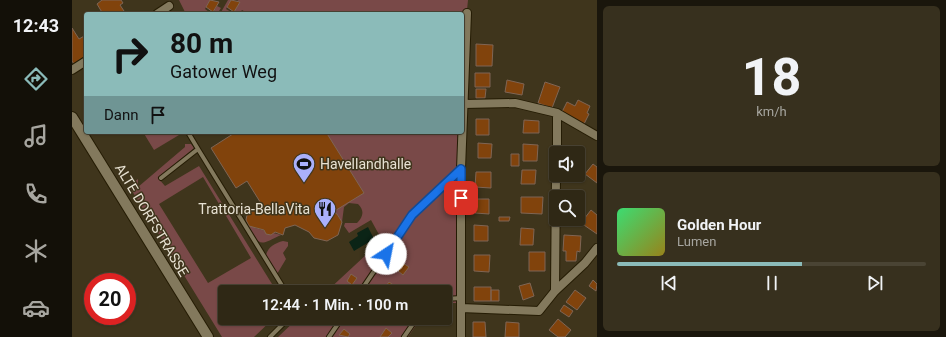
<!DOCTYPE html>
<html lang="de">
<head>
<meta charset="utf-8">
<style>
	:root { --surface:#2f2815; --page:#37301e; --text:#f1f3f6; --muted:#a7a6a0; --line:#4a4434; --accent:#8bbbb9 }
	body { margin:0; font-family:Roboto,sans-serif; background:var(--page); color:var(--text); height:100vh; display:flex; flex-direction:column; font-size:15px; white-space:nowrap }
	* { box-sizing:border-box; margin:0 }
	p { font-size:13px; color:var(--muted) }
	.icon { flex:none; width:22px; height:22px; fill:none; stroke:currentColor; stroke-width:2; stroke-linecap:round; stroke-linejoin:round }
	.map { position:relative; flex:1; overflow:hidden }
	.drawer { display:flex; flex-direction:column; gap:6px; padding:6px; background:#1a160c; width:349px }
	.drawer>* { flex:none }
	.hud { position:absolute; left:12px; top:12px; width:380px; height:122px; border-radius:4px; box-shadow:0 1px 3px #0004,0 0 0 1px var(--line); background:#8bbbb9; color:#111; overflow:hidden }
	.fabs { position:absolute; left:477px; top:146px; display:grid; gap:8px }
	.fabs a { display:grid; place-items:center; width:36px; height:36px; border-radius:4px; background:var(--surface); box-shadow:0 1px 3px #0004,0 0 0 1px var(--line); font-size:20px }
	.speed { position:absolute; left:12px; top:273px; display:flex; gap:8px; font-size:20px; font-weight:700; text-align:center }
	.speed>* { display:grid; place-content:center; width:52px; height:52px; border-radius:50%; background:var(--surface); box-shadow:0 1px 3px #0004,0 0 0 1px var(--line); line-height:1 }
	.speed .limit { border:6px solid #d22; background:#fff; color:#111 }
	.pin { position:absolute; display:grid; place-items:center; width:34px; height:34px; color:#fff; margin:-17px; border-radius:8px; box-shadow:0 2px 6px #0006 }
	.me { position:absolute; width:44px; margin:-22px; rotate:34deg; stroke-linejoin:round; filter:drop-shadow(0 0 3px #0008) }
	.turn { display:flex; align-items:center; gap:14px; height:84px; padding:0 20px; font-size:18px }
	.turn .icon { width:52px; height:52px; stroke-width:2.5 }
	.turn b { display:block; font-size:28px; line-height:34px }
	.then { display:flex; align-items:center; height:38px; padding:0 20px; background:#0003; gap:8px; font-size:15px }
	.drawer .tile { flex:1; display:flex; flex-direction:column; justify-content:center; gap:6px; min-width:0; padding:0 14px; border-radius:6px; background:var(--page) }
	.drawer .dial { align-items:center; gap:0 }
	.dial b { font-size:52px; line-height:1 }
	.song { display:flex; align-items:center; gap:12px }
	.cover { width:48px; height:48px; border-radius:6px; background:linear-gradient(135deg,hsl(140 70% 55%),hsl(50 70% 35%)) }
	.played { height:4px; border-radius:2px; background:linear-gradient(90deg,var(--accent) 60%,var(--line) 60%) }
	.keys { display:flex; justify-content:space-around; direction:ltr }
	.trip { position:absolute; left:146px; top:285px; width:234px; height:40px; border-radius:4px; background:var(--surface); box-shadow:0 1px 3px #0004,0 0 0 1px var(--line); font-weight:600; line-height:40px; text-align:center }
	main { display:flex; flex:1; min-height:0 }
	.menu { display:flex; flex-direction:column; width:72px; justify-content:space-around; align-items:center; background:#131008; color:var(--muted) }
	.menu .icon { width:28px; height:28px }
	.menu .on { color:var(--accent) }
	.menu b { font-size:18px; color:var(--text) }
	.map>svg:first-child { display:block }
</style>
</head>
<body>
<main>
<nav class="menu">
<b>12:43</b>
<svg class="icon on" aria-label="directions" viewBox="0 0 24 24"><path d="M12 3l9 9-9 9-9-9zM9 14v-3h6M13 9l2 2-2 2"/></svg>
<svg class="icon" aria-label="music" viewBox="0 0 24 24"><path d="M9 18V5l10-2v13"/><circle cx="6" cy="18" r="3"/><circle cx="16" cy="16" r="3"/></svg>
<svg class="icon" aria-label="phone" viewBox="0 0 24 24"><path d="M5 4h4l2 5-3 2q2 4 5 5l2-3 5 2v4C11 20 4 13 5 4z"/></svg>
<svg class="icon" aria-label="climate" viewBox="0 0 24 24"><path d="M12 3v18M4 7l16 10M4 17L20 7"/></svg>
<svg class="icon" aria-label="car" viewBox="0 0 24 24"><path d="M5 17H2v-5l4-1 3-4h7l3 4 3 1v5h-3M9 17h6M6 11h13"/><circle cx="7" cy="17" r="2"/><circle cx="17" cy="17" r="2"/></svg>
</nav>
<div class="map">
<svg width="525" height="337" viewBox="0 0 525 337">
	<rect width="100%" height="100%" fill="#3f351c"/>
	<path fill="#794948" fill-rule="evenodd" d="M107,0H138L133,9L140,14L145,6L149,8L145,14H114Z
		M156,0H159L154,9L161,13L168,2L165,0H396L390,61V14H177L170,10L167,14H148Z
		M71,132H112L82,150Z
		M192,132H390L386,167L385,303H373V292H254L310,240L299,220L277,233L272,226L273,223H285C291,217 293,211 286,204L277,203L272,207L270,222L265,214L261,212L249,219Z
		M113,144H119L122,148L86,178L93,186L127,166L200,284L203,292H153V318H202L182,337H150L57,186L66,179V187L113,147ZM131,177L179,258L136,283L87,204Z
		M175,225L181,226L183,228L209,235C188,245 188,248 175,225Z
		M211,241L216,242V246L211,253L214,259L205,274L194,255C196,247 203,243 211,241Z
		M226,318H349L336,337H206Z"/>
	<path fill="#0b2416" d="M296,227L302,239L282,251L277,242L286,236L285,233Z"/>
	<path fill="#81430c" stroke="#7f6554" d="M30,0H49L51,3L48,5L54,14H31L25,4Z
		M138,0L147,2L141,12L134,7Z
		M159,0L168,2L162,12L155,7Z
		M0,28L7,39L14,35V56L2,64L0,61Z
		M404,44L421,45L420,66H404Z
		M403,73H418V87H403Z
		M435,80L452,84L450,95L433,92Z
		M473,82L488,87L480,108L466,103Z
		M404,89H414L413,98H404Z
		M506,100L518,106L515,113L517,114L512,124L490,112L495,102L503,106Z
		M404,119H417V135H404Z
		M452,120L467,121V133H451Z
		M164,132H254L292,193L261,212L265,214L270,222L266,235L255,241L242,238L237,232L223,225L213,228L211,235L203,232L199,235L194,234L192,230L177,226L174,220L175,215L179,213L178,211L190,205L175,181L164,188L139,148Z
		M406,143L420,144L419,158H406Z
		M451,144L466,145L465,161H451Z
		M492,151H507L508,168H506V153H492Z
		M439,154H447V166H439Z
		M521,164L525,167V183L513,174Z
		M450,170H464L463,184H449Z
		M404,172H419V188L403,187Z
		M494,195L508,196L507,220L493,219H506V197H494Z
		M449,197H471L470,214L449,213Z
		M404,199H417V214L403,213Z
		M519,210L525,215V234L509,223Z
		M427,217H438L437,221H427Z
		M402,225L416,226V241H402Z
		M449,228L462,229L461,245H448Z
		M492,235L509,236L508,252L505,251L504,261H494V251H491Z
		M457,252H473V271H457Z
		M402,255H418L417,272L402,271Z
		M331,263L337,267L331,275L326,271Z
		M279,274L285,278L280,285L275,281Z
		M521,280L525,284L524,291L517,286Z
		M317,282L323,286L319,292H314L311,290Z
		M458,283L462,296L451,300L447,286Z
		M402,287H419V301H402Z
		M419,290H427V301H419Z
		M503,290L514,298L505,310L494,302Z
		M492,305L501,311L497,317L488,311Z
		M486,319L499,330L493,337H486L477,330Z
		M401,322H413L414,337H401Z
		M434,322L447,323V337H433Z
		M314,328L320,333L316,337H308Z
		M272,329L278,334L276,337L267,335Z"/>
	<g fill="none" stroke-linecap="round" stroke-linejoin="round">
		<g stroke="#251c04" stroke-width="6">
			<path id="service" d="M121,132L117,134L126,149
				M89,178L126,149L214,292
				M288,292L340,215L389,169
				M373,299L389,298
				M198,337L217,318
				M257,337L270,318
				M332,337L345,318"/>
		</g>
		<g stroke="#251c04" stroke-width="10">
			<path id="minor" d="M85,14L97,6
				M0,70L14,61
				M392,104L443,103L485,113L525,136
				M485,153V113
				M483,291L484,175
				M389,308L467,311L483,291L513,263L525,248
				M389,337V169L395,13"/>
		</g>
		<g stroke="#251c04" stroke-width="12">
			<path id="tertiary" d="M0,117L136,337"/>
		</g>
		<use href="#service" stroke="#83795d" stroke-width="4"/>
		<use href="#minor" stroke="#83795d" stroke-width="8"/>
		<use href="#tertiary" stroke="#83795d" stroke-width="10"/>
	</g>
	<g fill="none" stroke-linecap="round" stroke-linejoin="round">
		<g stroke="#114b97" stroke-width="10">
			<path id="route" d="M314,254L340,215L389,169V198"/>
		</g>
		<use href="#route" stroke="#1a73e8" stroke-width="7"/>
	</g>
	<defs>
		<g id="stadium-pin" transform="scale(1.15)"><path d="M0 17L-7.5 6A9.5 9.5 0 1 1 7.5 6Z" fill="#aab0fb" stroke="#3f351c"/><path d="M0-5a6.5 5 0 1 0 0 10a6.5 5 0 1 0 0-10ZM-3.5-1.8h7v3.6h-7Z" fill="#111"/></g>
		<g id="restaurant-pin" transform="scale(1.15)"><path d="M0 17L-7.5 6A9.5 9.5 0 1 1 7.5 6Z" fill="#aab0fb" stroke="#3f351c"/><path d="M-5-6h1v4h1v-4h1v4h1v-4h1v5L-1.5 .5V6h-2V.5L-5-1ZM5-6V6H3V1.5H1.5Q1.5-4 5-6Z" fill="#111"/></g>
	</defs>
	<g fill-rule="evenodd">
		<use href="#stadium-pin" x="232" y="164"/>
		<use href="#restaurant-pin" x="253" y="209"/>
	</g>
	<g text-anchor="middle" stroke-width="3" stroke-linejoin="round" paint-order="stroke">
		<g font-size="14" fill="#e8e2d3" stroke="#3f351c" text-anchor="start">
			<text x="248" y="169">Havellandhalle</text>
			<text x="238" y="214" text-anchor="end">Trattoria-BellaVita</text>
		</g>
		<g font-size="14" fill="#e8e2d3" stroke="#3f351c">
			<text transform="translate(80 220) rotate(59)" y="5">ALTE DORFSTRASSE</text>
		</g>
	</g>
</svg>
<div class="fabs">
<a><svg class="icon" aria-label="sound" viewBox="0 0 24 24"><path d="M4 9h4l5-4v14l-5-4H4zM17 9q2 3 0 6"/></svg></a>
<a><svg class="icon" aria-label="search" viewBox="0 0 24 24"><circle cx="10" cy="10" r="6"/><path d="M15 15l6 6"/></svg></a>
</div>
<div class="speed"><div class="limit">20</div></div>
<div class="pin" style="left:389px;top:198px;background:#d93025"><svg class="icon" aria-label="arrive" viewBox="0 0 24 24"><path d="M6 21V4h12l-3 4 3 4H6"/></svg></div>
<svg class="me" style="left:314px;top:254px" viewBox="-20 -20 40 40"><circle r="19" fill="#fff"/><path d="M0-13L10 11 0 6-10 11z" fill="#1a73e8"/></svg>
<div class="trip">12:44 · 1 Min. · 100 m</div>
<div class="hud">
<div class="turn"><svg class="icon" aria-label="right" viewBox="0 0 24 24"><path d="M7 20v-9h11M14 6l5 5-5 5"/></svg><div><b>80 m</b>Gatower Weg</div></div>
<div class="then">Dann<svg class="icon" aria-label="arrive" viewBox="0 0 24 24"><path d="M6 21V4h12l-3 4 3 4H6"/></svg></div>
</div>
</div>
<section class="drawer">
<div class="tile dial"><b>18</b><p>km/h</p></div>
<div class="tile">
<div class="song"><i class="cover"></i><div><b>Golden Hour</b><p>Lumen</p></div></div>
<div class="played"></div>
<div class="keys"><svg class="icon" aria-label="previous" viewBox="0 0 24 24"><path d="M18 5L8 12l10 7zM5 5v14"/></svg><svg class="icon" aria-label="pause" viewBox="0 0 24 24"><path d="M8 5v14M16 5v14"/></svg><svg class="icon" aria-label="next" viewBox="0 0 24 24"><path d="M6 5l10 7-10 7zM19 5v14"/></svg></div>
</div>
</section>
</main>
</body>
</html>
